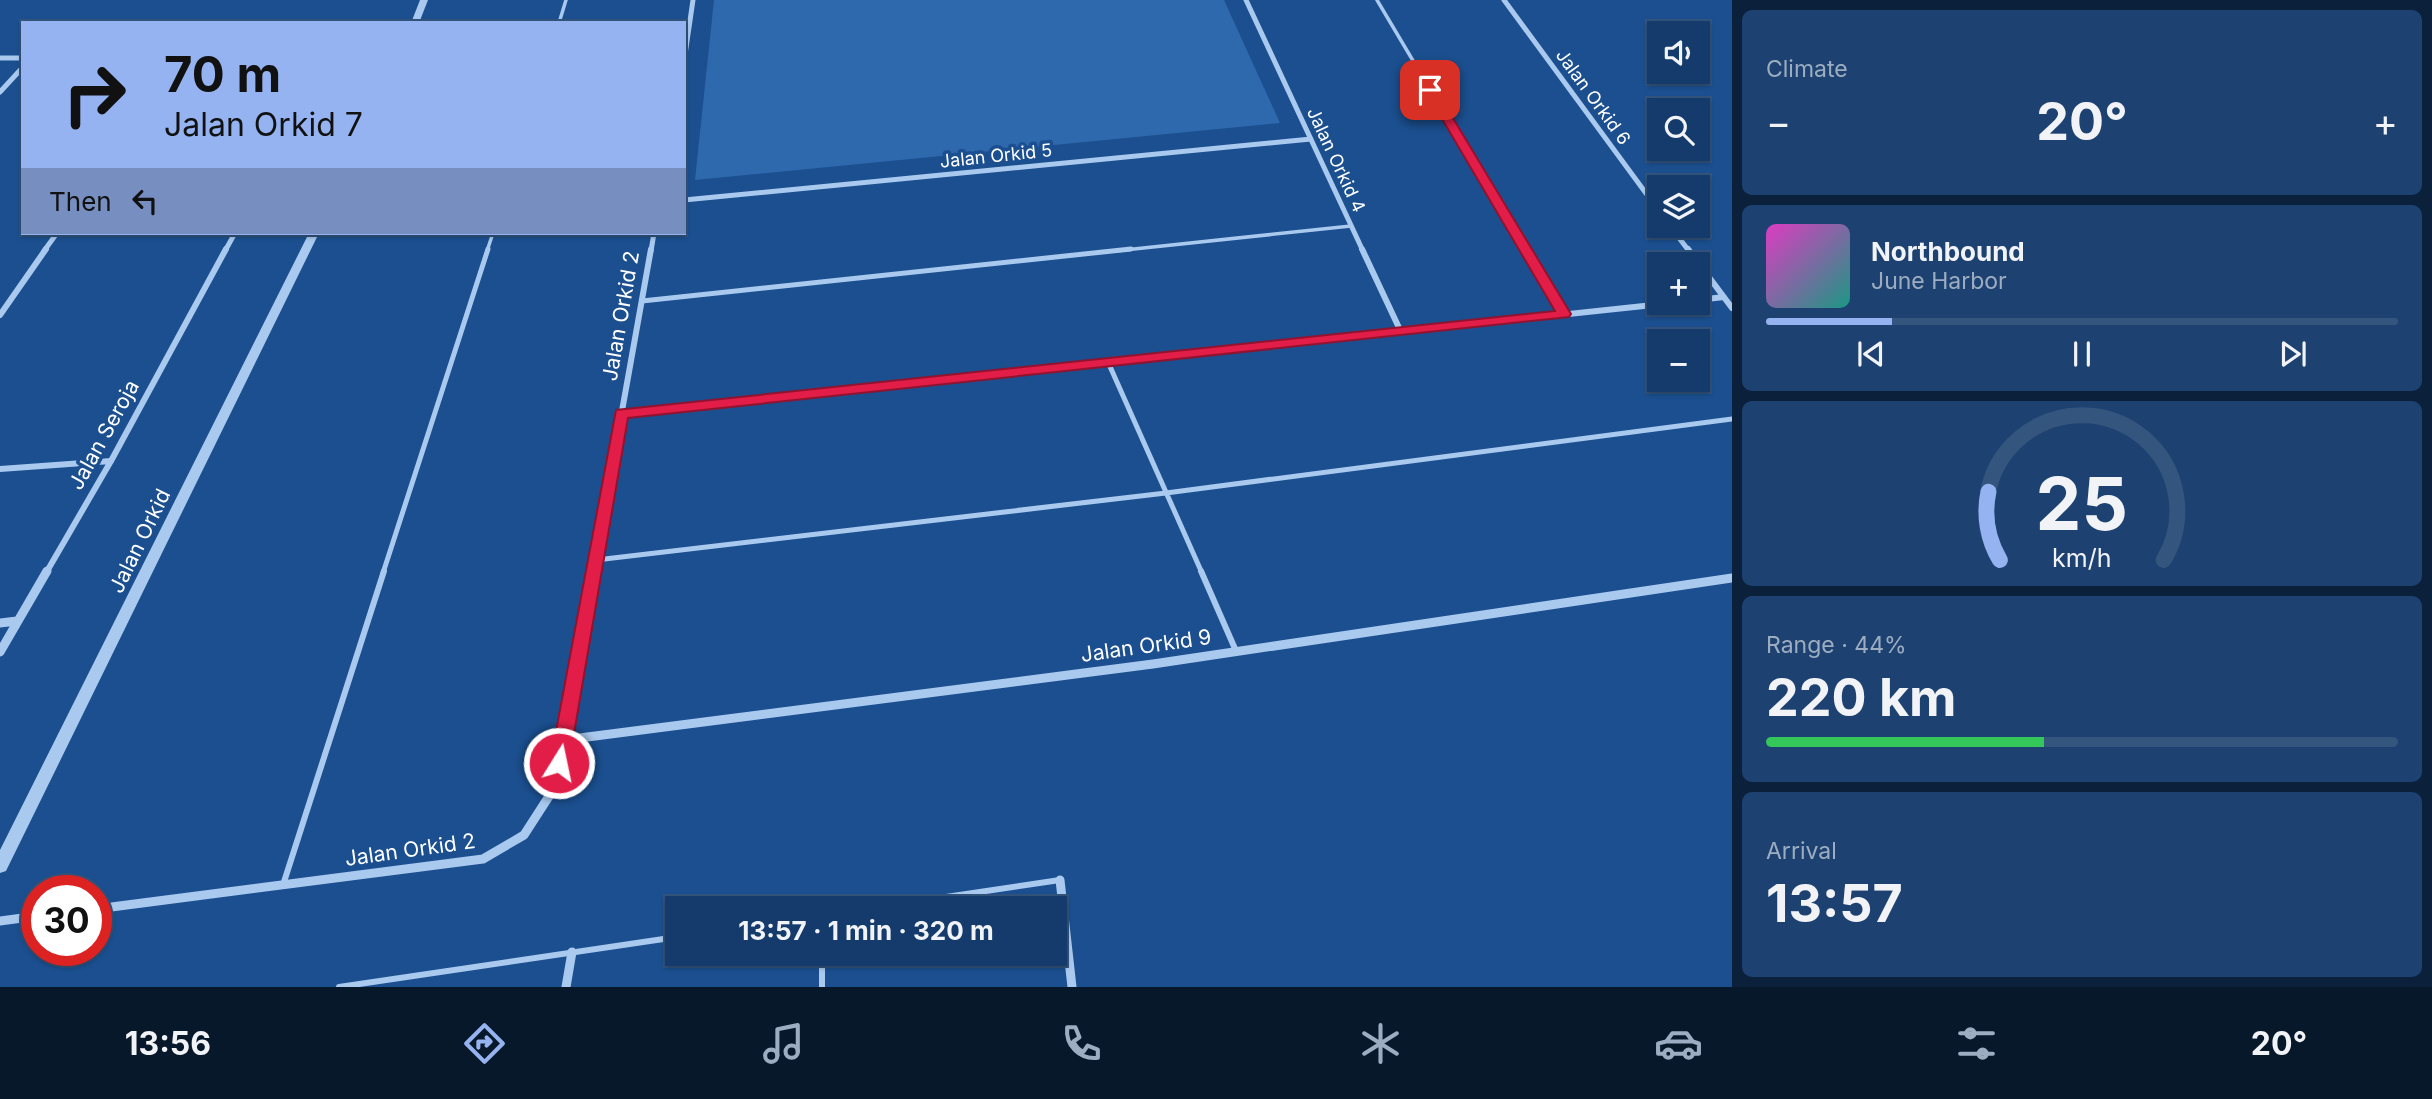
<!DOCTYPE html>
<html lang="en">
<head>
<meta charset="utf-8">
<style>
	:root { --surface:#143b6b; --page:#1d4271; --text:#f1f3f6; --muted:#9dadc1; --line:#33557e; --accent:#95b2f1 }
	body { margin:0; font-family:Inter,sans-serif; background:var(--page); color:var(--text); height:100vh; display:flex; flex-direction:column; font-size:26px; white-space:nowrap }
	* { box-sizing:border-box; margin:0 }
	p { font-size:23px; color:var(--muted) }
	.icon { flex:none; width:38px; height:38px; fill:none; stroke:currentColor; stroke-width:2; stroke-linecap:round; stroke-linejoin:round }
	.map { position:relative; flex:1; overflow:hidden }
	.drawer { display:flex; flex-direction:column; gap:10px; padding:10px; background:#0b203b; width:700px }
	.drawer>* { flex:none }
	.banner { position:absolute; left:21px; top:21px; width:665px; height:214px; border-radius:0px; box-shadow:0 2px 5px #0004,0 0 0 2px var(--line); background:#95b2f1; color:#111; overflow:hidden }
	.controls { position:absolute; left:1647px; top:21px; display:grid; gap:14px }
	.controls a { display:grid; place-items:center; width:63px; height:63px; border-radius:0px; background:var(--surface); box-shadow:0 2px 5px #0004,0 0 0 2px var(--line); font-size:35px }
	.speed { position:absolute; left:21px; top:875px; display:flex; gap:14px; font-size:35px; font-weight:700; text-align:center }
	.speed>* { display:grid; place-content:center; width:91px; height:91px; border-radius:50%; background:var(--surface); box-shadow:0 2px 5px #0004,0 0 0 2px var(--line); line-height:1 }
	.speed .limit { border:10px solid #d22; background:#fff; color:#111 }
	.pin { position:absolute; display:grid; place-items:center; width:60px; height:60px; color:#fff; margin:-30px; border-radius:14px; box-shadow:0 4px 10px #0006 }
	.me { position:absolute; width:77px; margin:-38px; rotate:10deg; stroke-linejoin:round; filter:drop-shadow(0 0 5px #0008) }
	.turn { display:flex; align-items:center; gap:24px; height:147px; padding:0 28px; font-size:32px }
	.turn .icon { width:91px; height:91px; stroke-width:2.5 }
	.turn b { display:block; font-size:49px; line-height:60px }
	.then { display:flex; align-items:center; height:66px; padding:0 28px; background:#0003; gap:14px; font-size:26px }
	.big { font-size:52px; font-weight:700; line-height:1.1 }
	.drawer .card { flex:1; display:flex; flex-direction:column; justify-content:center; gap:10px; min-width:0; padding:0 24px; border-radius:10px; background:var(--page) }
	.drawer .dial { align-items:center; gap:0 }
	.dial svg { height:182px; overflow:visible; fill:none; stroke:var(--line); stroke-width:7; stroke-linecap:round; text-anchor:middle }
	.dial text { fill:var(--text); stroke:none }
	.song { display:flex; align-items:center; gap:21px }
	.cover { width:84px; height:84px; border-radius:10px; background:linear-gradient(135deg,hsl(310 70% 55%),hsl(170 70% 35%)) }
	.played { height:7px; border-radius:4px; background:linear-gradient(90deg,var(--accent) 20%,var(--line) 20%) }
	.keys { display:flex; justify-content:space-around; direction:ltr }
	.heat { display:flex; justify-content:space-between; align-items:center; font-size:38px; direction:ltr }
	.charge { height:10px; border-radius:5px; background:linear-gradient(90deg,#34c759 44%,var(--line) 0) }
	.trip { position:absolute; left:665px; top:896px; width:402px; height:70px; border-radius:0px; background:var(--surface); box-shadow:0 2px 5px #0004,0 0 0 2px var(--line); font-weight:700; line-height:70px; text-align:center }
	.tabs { display:flex; height:112px; justify-content:space-around; align-items:center; background:#08182b; color:var(--muted) }
	.tabs .icon { width:49px; height:49px }
	.tabs .selected { color:var(--accent) }
	.tabs b { font-size:32px; color:var(--text) }
	main { display:flex; flex:1; min-height:0 }
	.map>svg:first-child { display:block }
</style>
</head>
<body>
<main>
<div class="map">
<svg width="1732" height="987" viewBox="0 0 1732 987">
	<rect width="100%" height="100%" fill="#1b4f8f"/>
	<path fill="#2e69ad" d="M714,0H1224L1280,123L695,180Z"/>
	<g fill="none" stroke-linecap="round" stroke-linejoin="round">
		<path stroke="#a9c9ee" stroke-width="3.5" d="M1377,0L1526,251
			M559,23L566,0
			M487,251L493,233
			M1115,251L1351,226"/>
		<path stroke="#a9c9ee" stroke-width="5" d="M1525,249L1564,314
			M642,301L1131,249
			M1108,362L1202,573
			M596,560L1166,493L1732,419
			M383,573L488,249"/>
		<path stroke="#a9c9ee" stroke-width="6" d="M1201,571L1236,651
			M283,885L384,571
			M872,908L1060,880
			M822,954V987
			M339,987L677,937"/>
		<path stroke="#a9c9ee" stroke-width="5" d="M1246,0L1363,251
			M1504,0L1659,211
			M0,58H23
			M684,62L693,0
			M0,92L23,67
			M684,200L1311,139
			M1670,226L1689,251
			M44,251L57,233
			M225,251L235,233
			M651,251L654,233"/>
		<path stroke="#a9c9ee" stroke-width="6" d="M1362,249L1401,332
			M1688,249L1732,308
			M1698,300L1724,297
			M0,315L46,249
			M622,414L1672,303
			M0,469L111,461
			M46,573L111,461L226,249
			M593,573L651,249"/>
		<path stroke="#a9c9ee" stroke-width="9" d="M0,623L17,621
			M0,652L47,571
			M564,740L1153,664L1732,578
			M1060,880L1072,987
			M96,909L483,859L524,835L555,787L594,571
			M0,921L37,916
			M566,987L572,952"/>
		<path fill="#a9c9ee" fill-rule="evenodd" d="M420,0H428L419,23H411Z
			M309,233H319L6,871L0,873V850Z"/>
	</g>
	<path fill="#e11d48" stroke="#92132f" stroke-width="2" d="M1430,86L1436,90L1571,314L1569,317L628,418L569,763L566,769L559,772L553,769L550,763L616,410L1555,311L1425,90Z"/>
	<g text-anchor="middle" stroke-width="7" stroke-linejoin="round" paint-order="stroke">
		<g font-size="18" fill="#fff" stroke="#1b4f8f">
			<text transform="translate(1593 97) rotate(54)" y="6">Jalan Orkid 6</text>
			<text transform="translate(996 156) rotate(-6)" y="6">Jalan Orkid 5</text>
			<text transform="translate(1336 160) rotate(65)" y="6">Jalan Orkid 4</text>
		</g>
		<g font-size="21" fill="#fff" stroke="#1b4f8f">
			<text transform="translate(621 316) rotate(-80)" y="7">Jalan Orkid 2</text>
			<text transform="translate(104 435) rotate(-61)" y="7">Jalan Seroja</text>
			<text transform="translate(140 541) rotate(-64)" y="7">Jalan Orkid</text>
			<text transform="translate(1146 646) rotate(-8)" y="7">Jalan Orkid 9</text>
			<text transform="translate(410 850) rotate(-8)" y="7">Jalan Orkid 2</text>
		</g>
	</g>
</svg>
<div class="controls">
<a><svg class="icon" aria-label="sound" viewBox="0 0 24 24"><path d="M4 9h4l5-4v14l-5-4H4zM17 9q2 3 0 6"/></svg></a>
<a><svg class="icon" aria-label="search" viewBox="0 0 24 24"><circle cx="10" cy="10" r="6"/><path d="M15 15l6 6"/></svg></a>
<a><svg class="icon" aria-label="layers" viewBox="0 0 24 24"><path d="M12 4l9 5-9 5-9-5zM3 14l9 5 9-5"/></svg></a>
<a>+</a>
<a>−</a>
</div>
<div class="speed"><div class="limit">30</div></div>
<div class="pin" style="left:1430px;top:90px;background:#d93025"><svg class="icon" aria-label="arrive" viewBox="0 0 24 24"><path d="M6 21V4h12l-3 4 3 4H6"/></svg></div>
<svg class="me" style="left:559px;top:763px" viewBox="-20 -20 40 40"><circle r="17" fill="#e11d48" stroke="#fff" stroke-width="3"/><path d="M0-11L8 9 0 5-8 9z" fill="#fff"/></svg>
<div class="trip">13:57 · 1 min · 320 m</div>
<div class="banner">
<div class="turn"><svg class="icon" aria-label="right" viewBox="0 0 24 24"><path d="M7 20v-9h11M14 6l5 5-5 5"/></svg><div><b>70 m</b>Jalan Orkid 7</div></div>
<div class="then">Then<svg class="icon" aria-label="left" viewBox="0 0 24 24"><path d="M17 20v-9H6M10 6l-5 5 5 5"/></svg></div>
</div>
</div>
<section class="drawer">
<div class="card"><p>Climate</p>
<div class="heat"><a>−</a><b class="big">20°</b><a>+</a></div>
</div>
<div class="card">
<div class="song"><i class="cover"></i><div><b>Northbound</b><p>June Harbor</p></div></div>
<div class="played"></div>
<div class="keys"><svg class="icon" aria-label="previous" viewBox="0 0 24 24"><path d="M18 5L8 12l10 7zM5 5v14"/></svg><svg class="icon" aria-label="pause" viewBox="0 0 24 24"><path d="M8 5v14M16 5v14"/></svg><svg class="icon" aria-label="next" viewBox="0 0 24 24"><path d="M6 5l10 7-10 7zM19 5v14"/></svg></div>
</div>
<div class="card dial"><svg viewBox="0 0 100 80">
<path d="M14 69A42 42 0 1 1 86 69"/>
<path d="M14 69A42 42 0 0 1 9 39" stroke="#95b2f1"/>
<text x="50" y="56" font-size="32" font-weight="700">25</text>
<text x="50" y="72" font-size="11">km/h</text>
</svg></div>
<div class="card"><p>Range · 44%</p><b class="big">220 km</b><div class="charge"></div></div>
<div class="card"><p>Arrival</p><b class="big">13:57</b></div>
</section>
</main>
<nav class="tabs">
<b>13:56</b>
<svg class="icon selected" aria-label="directions" viewBox="0 0 24 24"><path d="M12 3l9 9-9 9-9-9zM9 14v-3h6M13 9l2 2-2 2"/></svg>
<svg class="icon" aria-label="music" viewBox="0 0 24 24"><path d="M9 18V5l10-2v13"/><circle cx="6" cy="18" r="3"/><circle cx="16" cy="16" r="3"/></svg>
<svg class="icon" aria-label="phone" viewBox="0 0 24 24"><path d="M5 4h4l2 5-3 2q2 4 5 5l2-3 5 2v4C11 20 4 13 5 4z"/></svg>
<svg class="icon" aria-label="climate" viewBox="0 0 24 24"><path d="M12 3v18M4 7l16 10M4 17L20 7"/></svg>
<svg class="icon" aria-label="car" viewBox="0 0 24 24"><path d="M5 17H2v-5l4-1 3-4h7l3 4 3 1v5h-3M9 17h6M6 11h13"/><circle cx="7" cy="17" r="2"/><circle cx="17" cy="17" r="2"/></svg>
<svg class="icon" aria-label="filters" viewBox="0 0 24 24"><path d="M4 7h16M4 17h16"/><circle cx="9" cy="7" r="2"/><circle cx="15" cy="17" r="2"/></svg>
<b>20°</b>
</nav>
</body>
</html>
